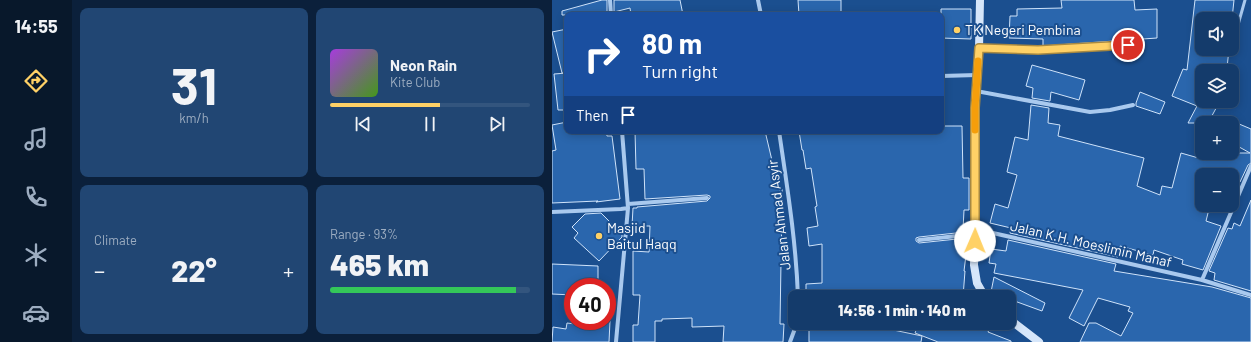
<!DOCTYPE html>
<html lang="en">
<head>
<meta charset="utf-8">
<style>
	:root { --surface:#143b6b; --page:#214673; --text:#f1f3f6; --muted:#9dadc1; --line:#33557e; --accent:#ffd166 }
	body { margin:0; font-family:Barlow,sans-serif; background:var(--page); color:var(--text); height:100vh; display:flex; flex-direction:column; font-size:15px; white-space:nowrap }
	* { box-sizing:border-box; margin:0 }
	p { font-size:13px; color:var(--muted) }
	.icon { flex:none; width:22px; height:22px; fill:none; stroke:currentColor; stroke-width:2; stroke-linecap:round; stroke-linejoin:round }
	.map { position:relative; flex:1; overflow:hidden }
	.panel { display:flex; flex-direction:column; gap:8px; padding:8px; background:#0b203b; width:480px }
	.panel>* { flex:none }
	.banner { position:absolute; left:12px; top:12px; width:380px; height:122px; border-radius:8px; box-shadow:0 2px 10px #0003,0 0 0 1px var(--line); background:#1a4fa0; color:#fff; overflow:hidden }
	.tools { position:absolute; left:643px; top:12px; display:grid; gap:8px }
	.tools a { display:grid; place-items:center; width:44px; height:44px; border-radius:8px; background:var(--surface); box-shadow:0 2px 10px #0003,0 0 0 1px var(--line); font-size:20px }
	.speed { position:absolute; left:12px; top:278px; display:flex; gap:8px; font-size:20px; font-weight:700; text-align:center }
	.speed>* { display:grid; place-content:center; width:52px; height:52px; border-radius:50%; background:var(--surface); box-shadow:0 2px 10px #0003,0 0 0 1px var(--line); line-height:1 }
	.speed .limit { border:6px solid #d22; background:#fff; color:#111 }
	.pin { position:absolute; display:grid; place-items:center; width:34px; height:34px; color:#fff; margin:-17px; border:2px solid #fff; border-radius:50%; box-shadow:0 1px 4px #0007 }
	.me { position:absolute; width:44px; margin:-22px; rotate:1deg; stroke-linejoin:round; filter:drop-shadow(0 0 3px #0008) }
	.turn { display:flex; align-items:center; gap:14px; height:84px; padding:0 12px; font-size:18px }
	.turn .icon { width:52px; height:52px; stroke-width:2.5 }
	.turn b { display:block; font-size:28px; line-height:34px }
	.then { display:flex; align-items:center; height:38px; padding:0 12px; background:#0003; gap:8px; font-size:15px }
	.big { font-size:30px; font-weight:800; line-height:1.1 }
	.panel .widget { flex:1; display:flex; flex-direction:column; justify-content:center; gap:6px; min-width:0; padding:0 14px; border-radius:8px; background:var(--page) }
	.panel .dial { align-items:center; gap:0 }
	.dial b { font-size:52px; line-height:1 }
	.song { display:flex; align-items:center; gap:12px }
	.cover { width:48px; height:48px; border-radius:6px; background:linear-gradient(135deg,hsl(280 70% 55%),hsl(100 70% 35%)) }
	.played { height:4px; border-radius:2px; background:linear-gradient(90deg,var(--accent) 55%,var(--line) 55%) }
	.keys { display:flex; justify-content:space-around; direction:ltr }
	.heat { display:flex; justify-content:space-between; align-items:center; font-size:22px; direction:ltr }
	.charge { height:6px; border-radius:3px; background:linear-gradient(90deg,#34c759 93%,var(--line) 0) }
	.panel .tiles { flex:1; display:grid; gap:8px; grid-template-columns:repeat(2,1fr) }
	.trip { position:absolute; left:236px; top:290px; width:228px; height:40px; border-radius:8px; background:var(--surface); box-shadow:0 2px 10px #0003,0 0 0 1px var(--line); font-weight:800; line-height:40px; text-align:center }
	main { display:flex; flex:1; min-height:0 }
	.menu { display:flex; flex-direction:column; width:72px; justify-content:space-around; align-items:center; background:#08182b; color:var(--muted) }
	.menu .icon { width:28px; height:28px }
	.menu .on { color:var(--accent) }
	.menu b { font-size:18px; color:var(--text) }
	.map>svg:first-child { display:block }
</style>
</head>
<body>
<main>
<nav class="menu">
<b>14:55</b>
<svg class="icon on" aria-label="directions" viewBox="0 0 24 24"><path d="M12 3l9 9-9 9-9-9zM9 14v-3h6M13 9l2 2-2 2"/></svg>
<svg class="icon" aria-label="music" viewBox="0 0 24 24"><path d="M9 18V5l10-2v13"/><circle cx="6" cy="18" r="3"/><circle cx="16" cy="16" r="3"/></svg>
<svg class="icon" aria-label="phone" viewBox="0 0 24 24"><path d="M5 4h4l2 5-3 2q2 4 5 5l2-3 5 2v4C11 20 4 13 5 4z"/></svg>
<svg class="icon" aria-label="climate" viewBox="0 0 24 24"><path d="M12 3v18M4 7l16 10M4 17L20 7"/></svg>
<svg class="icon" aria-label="car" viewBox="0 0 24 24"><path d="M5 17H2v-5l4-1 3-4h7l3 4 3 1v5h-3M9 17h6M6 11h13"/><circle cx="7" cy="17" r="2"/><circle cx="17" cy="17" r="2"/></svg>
</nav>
<section class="panel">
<div class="tiles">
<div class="widget dial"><b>31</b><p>km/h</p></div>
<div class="widget">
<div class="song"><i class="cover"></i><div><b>Neon Rain</b><p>Kite Club</p></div></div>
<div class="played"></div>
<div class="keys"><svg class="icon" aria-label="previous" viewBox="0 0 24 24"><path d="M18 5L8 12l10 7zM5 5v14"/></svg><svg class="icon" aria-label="pause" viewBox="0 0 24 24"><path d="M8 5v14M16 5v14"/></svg><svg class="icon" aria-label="next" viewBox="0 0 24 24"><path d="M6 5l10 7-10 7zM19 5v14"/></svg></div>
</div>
<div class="widget"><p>Climate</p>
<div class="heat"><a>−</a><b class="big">22°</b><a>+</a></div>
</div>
<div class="widget"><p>Range · 93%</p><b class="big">465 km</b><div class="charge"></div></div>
</div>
</section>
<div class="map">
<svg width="699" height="342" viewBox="0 0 699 342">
	<rect width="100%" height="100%" fill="#1b4f8f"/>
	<path fill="#2a66ad" stroke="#cfe3fa" d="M50,0H55V13L48,15H10V11Z
		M62,0H128L131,15H79L78,8L62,12Z
		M246,0H289V15H247Z
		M509,0H582L583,10L605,9V38L491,46V39L457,38L458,16H465V9L510,8Z
		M643,0H682L680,19H650V49H677L675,68L650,65V101H668L656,123H636L645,106L620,96L631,69L635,70Z
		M389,9H419V39L389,38Z
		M15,29V73H10L0,32Z
		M480,65L533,80L527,100L499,92L498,101L480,98L481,88L474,86Z
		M15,73V110H6L2,74Z
		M588,92L613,102L608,114L584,106V103Z
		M479,105L497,108L496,123L508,125L506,136L592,158L585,186L608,195L610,186L620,188L629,153L650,159L652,153H698L680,143V121L699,129V163L696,165L688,182L680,180V175H650V205H658L654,221L669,226L651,270L630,264L631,260L602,250L601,255L568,246L566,257L458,233L459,228L438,223L443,204L456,208L465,175L455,172L463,137L476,140Z
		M15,122V131H54L55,136H60L68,199L44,202L46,201L0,203V151L4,150L0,125Z
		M389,126H410L411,178H417V210H412L411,230L404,233L367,237L364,238V241L367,243L405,239L410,238V246L415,247L412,271H413L411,297H254V284L270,283V244L257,246L255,228L266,226L263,207L265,206L259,168L254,169L251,150H250L247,131H389Z
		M83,131H213L227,190L230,189L231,208L226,209L230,239H233L234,262H229L228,324H232L231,342H171L172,326L140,327V318L110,319V321H103V342H81V325H86L88,295H81V251L97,252L98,226H80L81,208H85V207L155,201L158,198V196L155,195L93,199L92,169H84Z
		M699,200V291L662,280L663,273L657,271L676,228L680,229L682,223L688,226Z
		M49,213L70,234V237L47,261L22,238L26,233L20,227L33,214Z
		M456,240L564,264L562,271L660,287L699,298V342H528L537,323H544L569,336L581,313L576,311L578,307L546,298L532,326L517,318L531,290L442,273L444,264L437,263L439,249L454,251Z
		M0,264L46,266V287H21V295L0,294Z
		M442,277L493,303L490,311L457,299V297H452L439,292Z
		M23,321H58L57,342H0L1,327L14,329L15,323L23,324Z
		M257,323H308L370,336L369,342H257Z
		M367,323H440L436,332L459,341V342H386L363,333Z"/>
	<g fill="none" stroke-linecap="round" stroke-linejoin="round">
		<path stroke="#a9c9ee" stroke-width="3" d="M680,46L693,0"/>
		<path stroke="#a9c9ee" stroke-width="4" d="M58,0L59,15
			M206,0L209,15
			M427,49L486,50L576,45
			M389,76L425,75
			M424,91L538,112L558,110L581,105
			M227,131C235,186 244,241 246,297
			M76,204L155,198
			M0,212L69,209L76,208L70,131
			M367,240L405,236L423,229L650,280L699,166
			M650,280L699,295
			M64,342L76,208
			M238,342L245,323"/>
		<path stroke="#d6e6fa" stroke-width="8" d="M428,0L427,49L423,107V229L422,265L425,283L433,297
			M457,319L487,342"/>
	</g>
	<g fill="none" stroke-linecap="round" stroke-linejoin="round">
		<g stroke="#a68842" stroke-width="10">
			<path id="route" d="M423,241V108L427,48L486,50L576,45"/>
		</g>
		<use href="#route" stroke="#ffd166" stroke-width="7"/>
		<path stroke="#f59e0b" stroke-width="7" d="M423,130V108L426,61"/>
	</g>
	<g fill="#ffd166" stroke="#1b4f8f" stroke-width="1.5">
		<circle cx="405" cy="30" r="4"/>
		<circle cx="47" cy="236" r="4"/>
	</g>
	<g text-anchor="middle" stroke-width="4" stroke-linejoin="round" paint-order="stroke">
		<g font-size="14" fill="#fff" stroke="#1b4f8f" text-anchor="start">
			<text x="413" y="35">TK Negeri Pembina</text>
			<text x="55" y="233">Masjid<tspan x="55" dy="16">Baitul Haqq</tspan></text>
		</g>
		<g font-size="14" fill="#fff" stroke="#1b4f8f">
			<text transform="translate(227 215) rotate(-97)" y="5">Jalan Ahmad Asyir</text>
			<text transform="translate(539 244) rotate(13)" y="5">Jalan K.H. Moeslimin Manaf</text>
		</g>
	</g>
</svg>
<div class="tools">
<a><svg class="icon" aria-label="sound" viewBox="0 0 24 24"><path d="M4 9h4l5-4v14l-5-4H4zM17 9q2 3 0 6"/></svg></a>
<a><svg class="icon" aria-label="layers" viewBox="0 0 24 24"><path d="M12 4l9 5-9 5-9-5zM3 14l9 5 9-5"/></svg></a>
<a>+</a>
<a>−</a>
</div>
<div class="speed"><div class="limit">40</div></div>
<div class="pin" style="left:576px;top:45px;background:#d93025"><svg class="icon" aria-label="arrive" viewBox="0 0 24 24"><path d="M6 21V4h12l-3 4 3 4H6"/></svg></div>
<svg class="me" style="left:423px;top:241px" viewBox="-20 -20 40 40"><circle r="19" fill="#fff"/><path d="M0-13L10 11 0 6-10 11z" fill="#ffd166"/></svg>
<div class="trip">14:56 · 1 min · 140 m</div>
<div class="banner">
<div class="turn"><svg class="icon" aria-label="right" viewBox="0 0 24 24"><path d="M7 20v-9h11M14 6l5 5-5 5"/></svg><div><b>80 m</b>Turn right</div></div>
<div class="then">Then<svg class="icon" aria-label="arrive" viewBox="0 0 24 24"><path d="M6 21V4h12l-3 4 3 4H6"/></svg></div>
</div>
</div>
</main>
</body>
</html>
